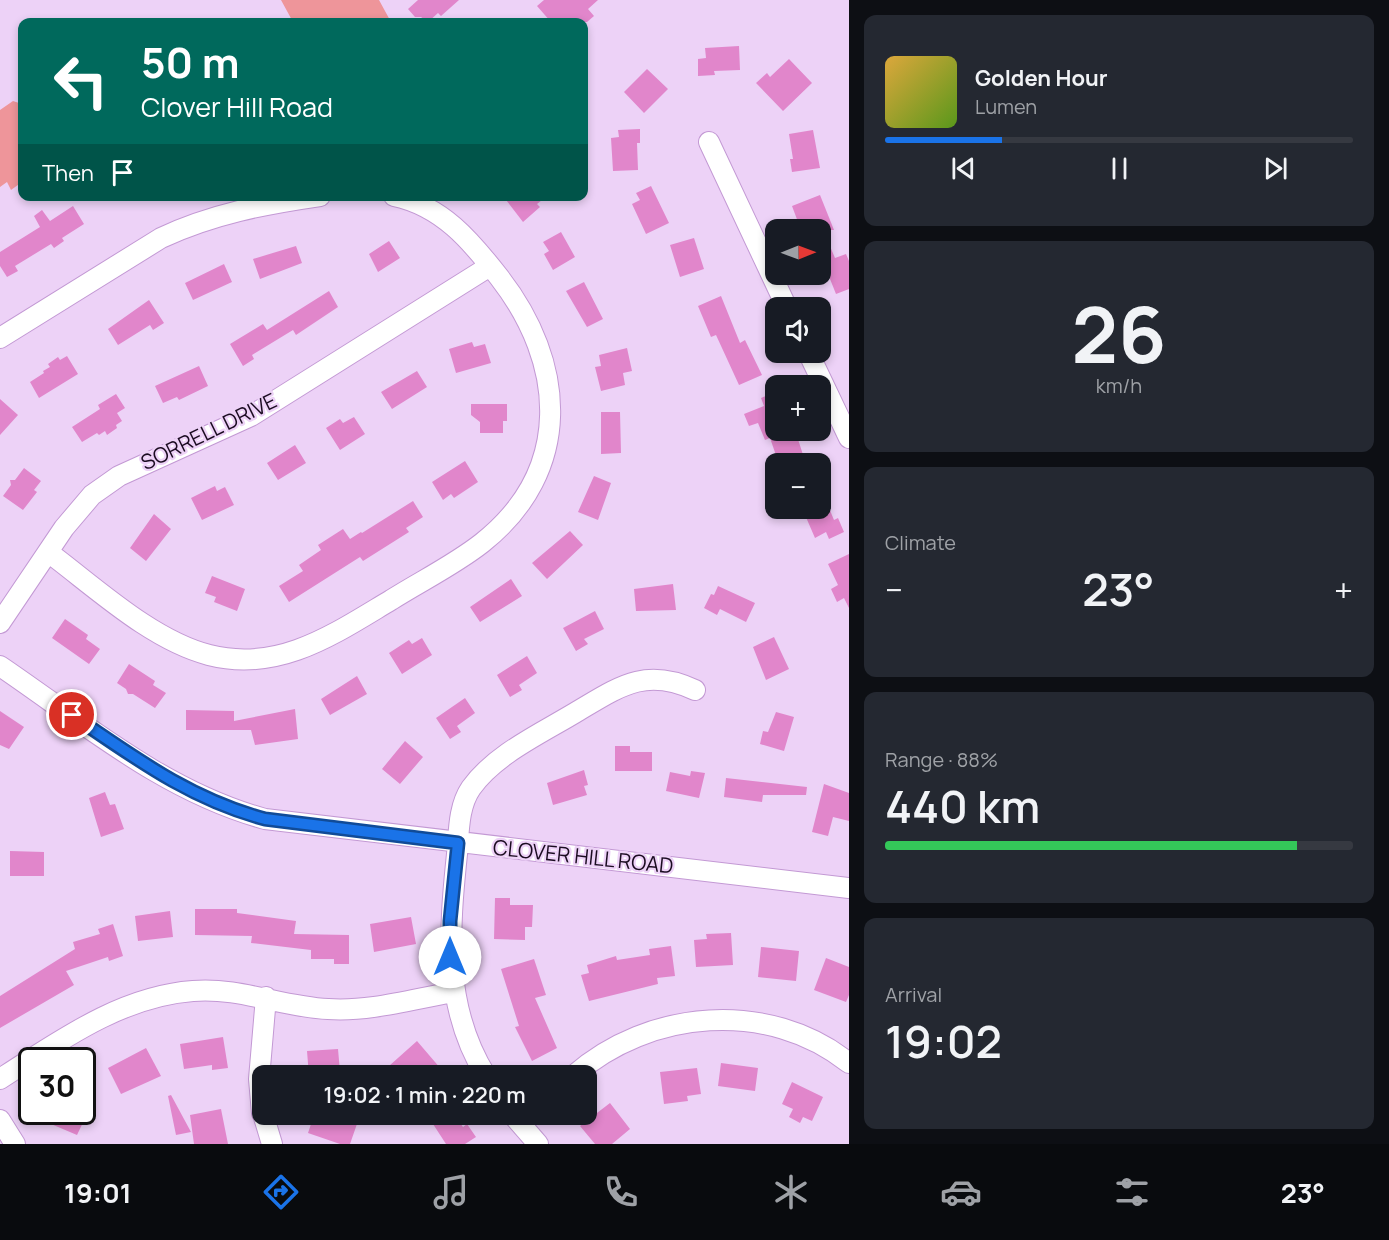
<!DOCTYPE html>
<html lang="en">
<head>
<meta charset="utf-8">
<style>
	:root { --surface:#171b24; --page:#242831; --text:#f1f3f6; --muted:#9ea1a6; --line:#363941; --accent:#1a73e8 }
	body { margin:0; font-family:Manrope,sans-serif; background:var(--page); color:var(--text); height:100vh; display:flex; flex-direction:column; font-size:22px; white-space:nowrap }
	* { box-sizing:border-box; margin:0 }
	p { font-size:20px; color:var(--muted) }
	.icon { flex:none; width:33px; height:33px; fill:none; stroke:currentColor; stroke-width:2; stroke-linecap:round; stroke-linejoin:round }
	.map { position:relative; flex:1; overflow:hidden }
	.sheet { display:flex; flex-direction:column; gap:15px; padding:15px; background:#0d0f14; width:540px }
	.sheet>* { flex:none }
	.guide { position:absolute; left:18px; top:18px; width:570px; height:183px; border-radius:12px; box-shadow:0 3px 9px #0003; background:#00695c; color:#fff; overflow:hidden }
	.needle { width:39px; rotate:89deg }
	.buttons { position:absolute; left:765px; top:219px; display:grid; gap:12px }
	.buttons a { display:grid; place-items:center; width:66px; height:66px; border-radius:12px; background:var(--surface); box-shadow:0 3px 9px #0003; font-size:30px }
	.speed { position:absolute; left:18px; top:1047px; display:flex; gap:12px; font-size:30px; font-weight:700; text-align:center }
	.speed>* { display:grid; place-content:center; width:78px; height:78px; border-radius:50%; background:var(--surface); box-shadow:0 3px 9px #0003; line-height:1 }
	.speed .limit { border:3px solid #111; border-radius:9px; background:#fff; color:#111 }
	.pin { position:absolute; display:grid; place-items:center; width:51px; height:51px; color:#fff; margin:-26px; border:3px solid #fff; border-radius:50%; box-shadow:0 2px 6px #0007 }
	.me { position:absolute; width:66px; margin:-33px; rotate:0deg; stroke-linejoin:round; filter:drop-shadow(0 0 4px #0008) }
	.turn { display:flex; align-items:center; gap:21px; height:126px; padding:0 24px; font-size:27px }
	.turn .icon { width:78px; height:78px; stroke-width:2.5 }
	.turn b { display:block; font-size:42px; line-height:51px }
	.then { display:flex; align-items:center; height:57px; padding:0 24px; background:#0003; gap:12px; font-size:22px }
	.big { font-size:45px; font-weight:600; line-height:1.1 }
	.sheet .card { flex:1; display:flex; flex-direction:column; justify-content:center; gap:9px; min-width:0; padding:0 21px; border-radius:12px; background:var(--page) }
	.sheet .dial { align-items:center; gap:0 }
	.dial b { font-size:78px; line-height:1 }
	.song { display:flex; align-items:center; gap:18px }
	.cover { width:72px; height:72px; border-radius:9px; background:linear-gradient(135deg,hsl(40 70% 55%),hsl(90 70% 35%)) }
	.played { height:6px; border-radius:3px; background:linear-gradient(90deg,var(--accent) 25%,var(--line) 25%) }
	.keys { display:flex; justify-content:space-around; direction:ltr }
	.heat { display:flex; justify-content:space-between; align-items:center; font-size:33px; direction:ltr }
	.charge { height:9px; border-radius:4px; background:linear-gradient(90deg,#34c759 88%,var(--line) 0) }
	.trip { position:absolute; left:252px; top:1065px; width:345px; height:60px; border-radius:12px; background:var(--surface); box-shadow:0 3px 9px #0003; font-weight:600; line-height:60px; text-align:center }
	.dock { display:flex; height:96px; justify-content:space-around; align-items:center; background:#090b0e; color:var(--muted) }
	.dock .icon { width:42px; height:42px }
	.dock .on { color:var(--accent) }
	.dock b { font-size:27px; color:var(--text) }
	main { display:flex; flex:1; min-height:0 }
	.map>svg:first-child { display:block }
</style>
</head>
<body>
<main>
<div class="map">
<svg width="849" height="1144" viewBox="0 0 849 1144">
	<rect width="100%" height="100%" fill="#edd2f7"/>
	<path fill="#ee959a" d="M281,0H379L391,22H293Z
		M13,101L22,104V182L11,190L7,182L0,187V110Z"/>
	<path fill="#e186cb" d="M418,0H459L441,16L438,13L428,22L421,17H415L408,9Z
		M544,0H598L588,9L594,16L587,22H551L537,6Z
		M739,46L740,70L714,71L715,75L698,76V59L706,58L705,48Z
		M789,59L812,83L783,111L756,83L767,73L770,77Z
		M647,69L668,89L644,113L624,92Z
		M640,129V143H637L638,170L613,171L611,138L619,137L618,130Z
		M813,130L820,168L792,172L790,159H793L789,134Z
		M651,186L669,223L646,234L632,204L640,200L636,193Z
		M820,195L834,230H823L835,258L846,254L849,261V289L836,294L820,254V230H801L792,206Z
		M503,196H547L537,204L540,207L523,222Z
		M73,206L84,224L62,238L64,241L54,248L51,244L15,266L18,271L7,277L0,266V252L40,227L34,216L42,210L50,221Z
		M561,232L575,257L553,270L544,254L549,251L543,242Z
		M694,238L704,269L680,277L670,245Z
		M389,241L400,258L378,272L369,254Z
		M296,246L302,263L260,279L253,259Z
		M224,264L232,282L193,300L185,283Z
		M584,282L603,319L587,327L566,291Z
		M329,291L338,307L296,335L293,330L252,355L254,359L243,366L230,344L263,324L267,330Z
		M721,296L740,343L745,340L762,375L739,385L716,335L711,337L698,306Z
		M149,300L164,323L153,330L150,325L118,345L108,329Z
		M472,342L474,347L485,344L491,363L456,373L449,349Z
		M627,348L632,371L623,373L625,385L601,391L595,367L601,366L599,355Z
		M67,356L78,374L39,398L30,382L44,373L43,371L50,367L48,364L58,357L60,360Z
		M199,366L208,386L179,400L177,397L163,403L155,386Z
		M417,371L427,387L392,409L381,392Z
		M776,392V430H795L806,464H779L770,438L765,440L758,423L749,426L744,414L764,406L761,398Z
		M116,394L125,408L117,413L122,421L116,425L117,428L107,435L105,431L99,435L97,433L82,442L72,427L100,409L98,405Z
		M0,399L18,415L0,435Z
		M471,404H507V421H503V433H480V422L471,415Z
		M601,412H620L621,453L601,454Z
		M354,417L365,434L340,450L326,428L340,419L343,423Z
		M295,445L306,463L278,480L267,463Z
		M465,461L478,482L454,498L451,494L443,500L432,482Z
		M24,468L41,481L34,490L37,492L23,510L3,496L11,485L10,480H15Z
		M594,476L611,483L598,520L578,512Z
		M215,486L217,491L225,487L234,505L202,520L191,498Z
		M413,501L423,517L406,528L409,532L363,561L360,557L289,602L279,586L303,571L299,565L321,550L318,545L343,529L350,539L361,532L362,533Z
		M802,508H829L834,520L838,518L844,532L829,539L826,532L815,538Z
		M154,514L171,529L146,561L130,548Z
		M570,531L583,545L547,579L532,563Z
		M849,554V608L844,598L837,602L831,589L838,585L828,564Z
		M212,576L245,589L237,611L214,602L216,597L205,593Z
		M511,579L522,596L480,622L470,607Z
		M673,584L676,610L636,611L634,589Z
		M718,586L755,603L746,622L720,609L717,615L704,608L711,594L714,595Z
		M595,611L604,629L584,639L588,644L576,651L563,628Z
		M65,619L88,635L86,639L100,649L89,664L52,638Z
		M774,637L789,669L766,680L753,647Z
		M422,638L432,655L402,674L389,653L409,640L412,644Z
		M527,656L537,673L519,685L522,690L510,697L497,675Z
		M129,664L155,681L153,685L166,693L155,708L133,694H128L126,689L117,683Z
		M357,676L367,694L330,715L321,699Z
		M465,698L475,713L457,726L461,732L450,739L436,718Z
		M295,709L298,739L255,745L251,730H186V710L234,711V721Z
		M0,711L24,727L9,749L0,745Z
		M776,712L794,717L784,751L760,744L763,731L768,732Z
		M405,741L423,757L400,784L382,769Z
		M615,746H630V752H652V771H615Z
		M584,770L588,785L584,786L587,795L553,805L547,783Z
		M691,771L705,773L699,798L666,791L670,772L690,776Z
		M726,778L807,787L806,795H763L762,802L724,797Z
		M824,784L849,793V821L833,817L828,836L812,832Z
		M105,792L110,805L115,804L124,829L101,837L89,798Z
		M10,851L44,852V876H10Z
		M495,898H510V905H533L532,927H525V940L494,939Z
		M195,909H237V913L296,921L294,934L349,935V964H334V959H311V950L251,943L252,936L195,935Z
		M170,911L173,937L138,941L135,916Z
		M411,917L416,944L374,952L370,924Z
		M113,924L123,956L109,961L108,957L66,971L74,985L0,1028V996L75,949L73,942L100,934L98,929Z
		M731,933L733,965L696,967L694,940L707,939L706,934Z
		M671,946L675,976L657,978L658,984L589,1001L581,975L589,973L587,965L616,956L617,960L650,955L649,949Z
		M761,947L799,951L796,981L758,977Z
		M826,958L849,967V995L846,1002L814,990Z
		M534,959L546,995L535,998L557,1048L532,1061L515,1027L519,1026L501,969Z
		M223,1037L228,1068L212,1070V1065L184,1069L180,1044Z
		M417,1041L447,1076H397L389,1066Z
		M146,1048L161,1076L121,1094L108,1068Z
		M338,1049L340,1072H336L337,1076H309L307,1051Z
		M721,1063L758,1068L755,1091L718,1086Z
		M697,1068L701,1094L687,1096L688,1101L664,1104L660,1072Z
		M792,1082L823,1097L812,1121L803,1117L800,1123L789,1117L793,1109L782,1104Z
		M171,1095L191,1132L176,1135L168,1096Z
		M610,1103L630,1129L612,1144H595L580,1126Z
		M221,1109L228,1144H194L190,1115Z
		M57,1112H88L77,1135L51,1124Z
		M321,1114H341L358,1121L350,1144H340L308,1133L312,1121L319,1123Z
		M447,1114H454L463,1127L467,1124L476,1137L465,1144H446L433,1124Z"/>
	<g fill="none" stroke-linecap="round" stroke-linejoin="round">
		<g stroke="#c399d4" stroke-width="22">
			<path id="minor" d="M709,142L787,308
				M0,338L161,238C212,214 265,204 320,196
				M808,352L849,438
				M48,552C95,587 151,640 209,655C279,673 334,634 391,600C421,581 454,565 482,543C574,470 566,363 499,277C471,241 442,206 394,196
				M0,623L64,528L92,495L119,476L251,416L490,266
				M0,666C84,723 165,792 265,819L849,888
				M486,1076C443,1007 449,931 457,854C459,833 458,807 471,788C495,754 542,733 578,711C620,686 646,667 695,690
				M573,1076C649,1009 769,999 849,1063
				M0,1079C58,1042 121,996 193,991C239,987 282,1007 328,1009C369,1012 413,999 454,992
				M262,1113L259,1079L266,997
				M263,1114L272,1144
				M512,1114L538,1144
				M0,1120L15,1144"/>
		</g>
		<use href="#minor" stroke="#fff" stroke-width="20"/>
	</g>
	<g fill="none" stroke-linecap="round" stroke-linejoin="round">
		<g stroke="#114b97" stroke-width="15">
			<path id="route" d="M72,715C135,758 190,799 265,819L458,843L450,921V957"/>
		</g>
		<use href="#route" stroke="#1a73e8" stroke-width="10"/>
	</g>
	<g text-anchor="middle" stroke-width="4.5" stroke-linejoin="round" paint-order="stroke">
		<g font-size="21" fill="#1b0c21" stroke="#edd2f7">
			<text transform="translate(209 432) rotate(-26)" y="7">SORRELL DRIVE</text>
			<text transform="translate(583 857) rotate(6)" y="7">CLOVER HILL ROAD</text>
		</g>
	</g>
</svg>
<div class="buttons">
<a><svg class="needle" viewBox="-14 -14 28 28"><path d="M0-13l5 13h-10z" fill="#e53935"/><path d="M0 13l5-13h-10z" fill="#9ea1a6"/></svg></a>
<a><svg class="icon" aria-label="sound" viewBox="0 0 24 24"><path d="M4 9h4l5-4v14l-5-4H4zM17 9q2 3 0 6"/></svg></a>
<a>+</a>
<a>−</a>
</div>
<div class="speed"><div class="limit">30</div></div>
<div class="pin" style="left:72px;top:715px;background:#d93025"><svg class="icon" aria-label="arrive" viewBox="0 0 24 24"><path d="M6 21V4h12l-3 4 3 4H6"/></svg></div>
<svg class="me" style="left:450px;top:957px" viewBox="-20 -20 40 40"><circle r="19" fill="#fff"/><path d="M0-13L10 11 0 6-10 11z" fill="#1a73e8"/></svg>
<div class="trip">19:02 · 1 min · 220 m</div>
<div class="guide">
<div class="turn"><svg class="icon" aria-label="left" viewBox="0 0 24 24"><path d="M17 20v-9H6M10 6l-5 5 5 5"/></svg><div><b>50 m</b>Clover Hill Road</div></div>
<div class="then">Then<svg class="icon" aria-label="arrive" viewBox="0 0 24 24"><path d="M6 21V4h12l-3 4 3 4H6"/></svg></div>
</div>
</div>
<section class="sheet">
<div class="card">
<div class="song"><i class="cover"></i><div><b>Golden Hour</b><p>Lumen</p></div></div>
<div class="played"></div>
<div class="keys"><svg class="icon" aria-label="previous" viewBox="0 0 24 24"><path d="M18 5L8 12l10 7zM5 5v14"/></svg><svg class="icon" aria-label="pause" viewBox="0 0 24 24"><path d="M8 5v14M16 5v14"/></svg><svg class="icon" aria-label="next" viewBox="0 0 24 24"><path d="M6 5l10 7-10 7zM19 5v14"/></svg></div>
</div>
<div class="card dial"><b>26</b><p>km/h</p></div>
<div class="card"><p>Climate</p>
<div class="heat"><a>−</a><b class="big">23°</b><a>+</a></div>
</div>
<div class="card"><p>Range · 88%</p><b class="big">440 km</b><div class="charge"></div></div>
<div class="card"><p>Arrival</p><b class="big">19:02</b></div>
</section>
</main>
<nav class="dock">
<b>19:01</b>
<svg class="icon on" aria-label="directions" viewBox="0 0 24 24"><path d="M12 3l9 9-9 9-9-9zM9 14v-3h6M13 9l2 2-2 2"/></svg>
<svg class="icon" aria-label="music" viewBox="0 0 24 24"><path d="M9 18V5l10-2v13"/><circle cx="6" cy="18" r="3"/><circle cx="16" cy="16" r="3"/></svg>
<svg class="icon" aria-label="phone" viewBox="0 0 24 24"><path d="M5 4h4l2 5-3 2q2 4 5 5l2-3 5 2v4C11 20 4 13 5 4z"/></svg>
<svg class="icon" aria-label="climate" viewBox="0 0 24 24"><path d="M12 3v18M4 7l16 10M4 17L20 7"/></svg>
<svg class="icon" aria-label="car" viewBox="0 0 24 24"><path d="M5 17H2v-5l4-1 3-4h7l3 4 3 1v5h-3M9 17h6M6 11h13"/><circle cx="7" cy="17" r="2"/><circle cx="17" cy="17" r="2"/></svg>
<svg class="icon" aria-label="filters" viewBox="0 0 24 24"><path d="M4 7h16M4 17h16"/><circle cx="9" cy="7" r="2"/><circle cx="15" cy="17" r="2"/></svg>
<b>23°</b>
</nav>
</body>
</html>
